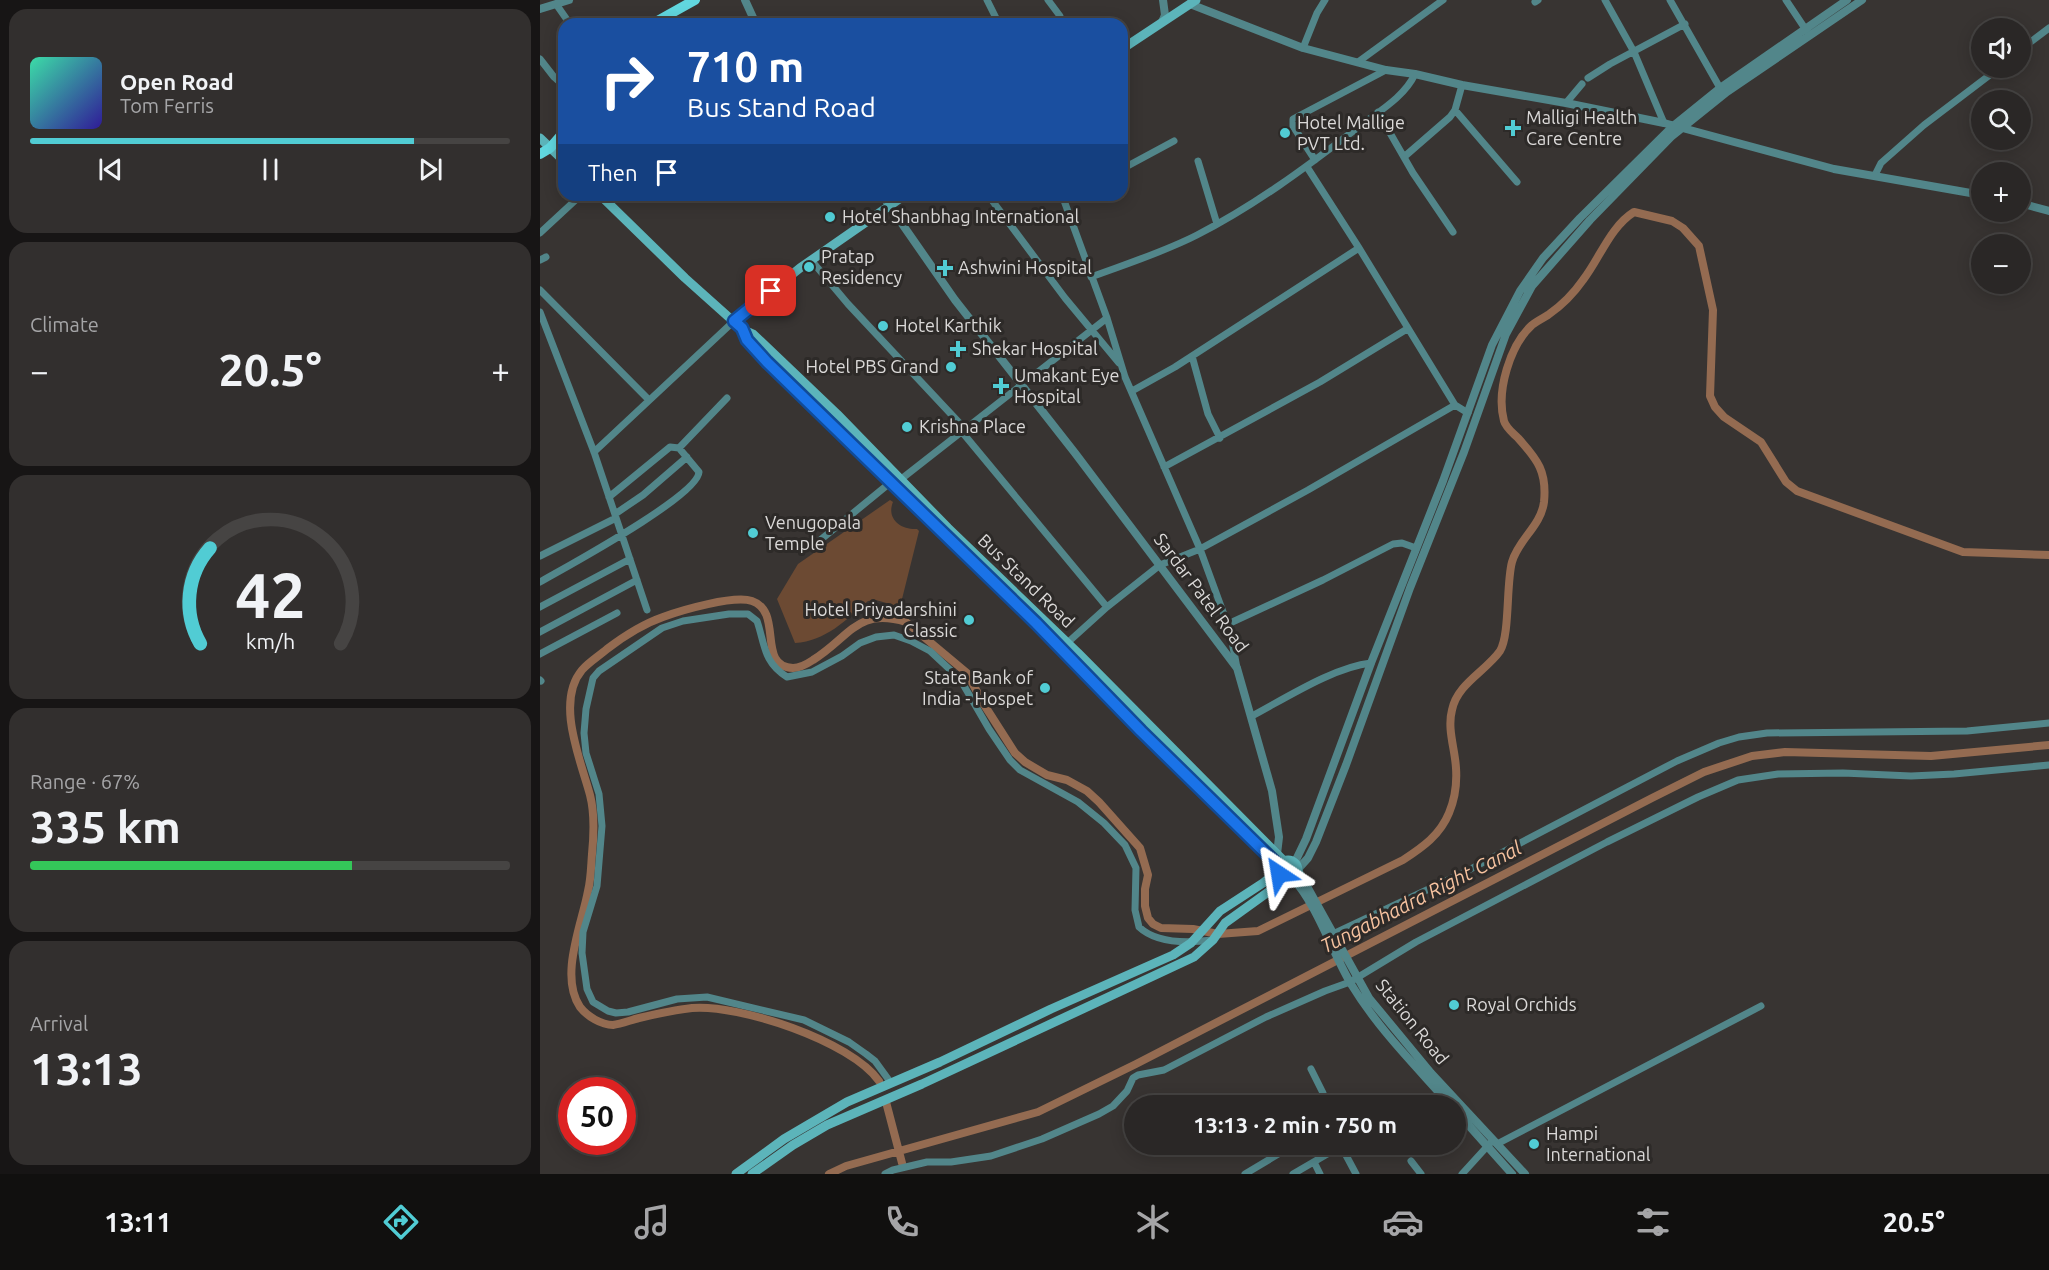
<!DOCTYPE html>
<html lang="en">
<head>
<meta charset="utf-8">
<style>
	:root { --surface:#2a2726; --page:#322f2e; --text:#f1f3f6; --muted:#a5a5a7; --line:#464443; --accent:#51ccd4 }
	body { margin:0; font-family:Ubuntu,sans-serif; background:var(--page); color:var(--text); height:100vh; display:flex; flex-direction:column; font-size:22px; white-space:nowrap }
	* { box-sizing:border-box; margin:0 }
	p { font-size:20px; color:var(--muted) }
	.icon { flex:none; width:33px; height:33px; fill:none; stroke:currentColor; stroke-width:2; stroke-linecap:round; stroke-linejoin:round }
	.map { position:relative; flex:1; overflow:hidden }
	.side { display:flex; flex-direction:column; gap:9px; padding:9px; background:#171515; width:540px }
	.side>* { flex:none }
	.hud { position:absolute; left:18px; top:18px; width:570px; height:183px; border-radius:18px; box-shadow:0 3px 15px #0003,0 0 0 2px var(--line); background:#1a4fa0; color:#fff; overflow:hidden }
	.tools { position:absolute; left:1431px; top:18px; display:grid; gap:12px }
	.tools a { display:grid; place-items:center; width:60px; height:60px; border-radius:50%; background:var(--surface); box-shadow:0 3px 15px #0003,0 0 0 2px var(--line); font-size:30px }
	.speed { position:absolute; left:18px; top:1077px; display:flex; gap:12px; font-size:30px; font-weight:700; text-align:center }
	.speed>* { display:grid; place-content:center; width:78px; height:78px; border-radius:50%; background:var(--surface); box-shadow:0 3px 15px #0003,0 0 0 2px var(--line); line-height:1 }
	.speed .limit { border:9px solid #d22; background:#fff; color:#111 }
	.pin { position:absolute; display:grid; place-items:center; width:51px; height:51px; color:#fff; margin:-26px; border-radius:12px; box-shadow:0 3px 9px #0006 }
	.me { position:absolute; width:66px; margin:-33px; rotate:327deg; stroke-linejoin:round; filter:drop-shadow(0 0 4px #0008) }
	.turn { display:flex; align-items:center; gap:21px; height:126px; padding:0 30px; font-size:27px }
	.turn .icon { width:78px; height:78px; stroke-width:2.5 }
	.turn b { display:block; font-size:42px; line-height:51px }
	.then { display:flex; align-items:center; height:57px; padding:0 30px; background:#0003; gap:12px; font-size:22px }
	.big { font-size:45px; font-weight:700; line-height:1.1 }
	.side .tile { flex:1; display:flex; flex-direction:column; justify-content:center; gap:9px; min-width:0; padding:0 21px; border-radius:18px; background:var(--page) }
	.side .dial { align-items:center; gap:0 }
	.dial svg { height:156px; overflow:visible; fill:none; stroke:var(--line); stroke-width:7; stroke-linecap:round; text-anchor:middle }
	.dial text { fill:var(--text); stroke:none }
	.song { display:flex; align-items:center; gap:18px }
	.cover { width:72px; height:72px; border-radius:9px; background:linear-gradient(135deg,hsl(160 70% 55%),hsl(250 70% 35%)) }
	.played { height:6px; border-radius:3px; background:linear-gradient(90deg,var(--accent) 80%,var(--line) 80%) }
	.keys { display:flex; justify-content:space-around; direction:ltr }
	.heat { display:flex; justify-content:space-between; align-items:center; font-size:33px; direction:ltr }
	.charge { height:9px; border-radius:4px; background:linear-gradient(90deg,#34c759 67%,var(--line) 0) }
	.trip { position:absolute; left:584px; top:1095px; width:342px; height:60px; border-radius:30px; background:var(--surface); box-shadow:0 3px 15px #0003,0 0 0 2px var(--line); font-weight:700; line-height:60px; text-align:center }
	.dock { display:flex; height:96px; justify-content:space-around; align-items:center; background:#11100f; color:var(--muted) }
	.dock .icon { width:42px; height:42px }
	.dock .on { color:var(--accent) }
	.dock b { font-size:27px; color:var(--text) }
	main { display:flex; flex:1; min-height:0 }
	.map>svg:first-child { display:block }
</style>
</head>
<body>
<main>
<section class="side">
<div class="tile">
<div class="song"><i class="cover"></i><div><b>Open Road</b><p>Tom Ferris</p></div></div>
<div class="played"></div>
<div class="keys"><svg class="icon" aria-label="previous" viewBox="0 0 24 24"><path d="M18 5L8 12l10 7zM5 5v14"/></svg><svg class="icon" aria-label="pause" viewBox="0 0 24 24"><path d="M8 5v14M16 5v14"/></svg><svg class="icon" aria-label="next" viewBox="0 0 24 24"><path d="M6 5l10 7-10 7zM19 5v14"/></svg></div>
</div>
<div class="tile"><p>Climate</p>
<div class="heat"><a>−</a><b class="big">20.5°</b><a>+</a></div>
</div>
<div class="tile dial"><svg viewBox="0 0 100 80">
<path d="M14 69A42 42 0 1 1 86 69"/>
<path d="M14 69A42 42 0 0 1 19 20" stroke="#51ccd4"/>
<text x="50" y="56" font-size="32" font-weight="700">42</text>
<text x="50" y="72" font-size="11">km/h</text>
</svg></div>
<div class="tile"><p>Range · 67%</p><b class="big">335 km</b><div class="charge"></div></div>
<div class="tile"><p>Arrival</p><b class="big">13:13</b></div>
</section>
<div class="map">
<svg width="1509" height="1174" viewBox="0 0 1509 1174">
	<rect width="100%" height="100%" fill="#383432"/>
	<path fill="#6c4a33" d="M350,500L353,502C346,519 361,530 377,529L379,531L360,607L336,600L328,601C306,620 286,641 255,643L237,599L258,564Z"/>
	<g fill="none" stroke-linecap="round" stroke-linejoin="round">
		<path stroke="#946b51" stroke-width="8" d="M339,1081C311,1041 199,1004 152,1008C134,1010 116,1014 99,1018C91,1020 81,1024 73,1025C61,1025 47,1016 40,1007C19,976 42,924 48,891C51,879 51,866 52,854C54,834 55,814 50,795C41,761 15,702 42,670C49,662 59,656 67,649C84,636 103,624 123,617C142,610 194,595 212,601C244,612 216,667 253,668C260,668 267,664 273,660C310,637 317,607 366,622L427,673L443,703L475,753L485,762L507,775L527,780L547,791L559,802L600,848L608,875L605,889V906L608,918L613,924L621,928L653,929L678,934L718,931L863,860C883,847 900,835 909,813C915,799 917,783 916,768C915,749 907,729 912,710C917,684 946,671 960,651C970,635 966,584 972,562C978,540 1001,526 1004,502C1007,472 998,460 978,438C973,433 966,428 964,421C956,391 970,345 992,325C997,321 1003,318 1008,315C1021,306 1034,293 1043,280C1060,258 1070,227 1094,212L1132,221L1143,228L1159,246L1173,310L1170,396L1175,407L1184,417L1221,442L1246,482L1257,491L1423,552L1509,555
			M346,1102L362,1163
			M289,1174L306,1166L498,1112L596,1064L1112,798L1164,772L1212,756L1245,752L1391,756L1509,745"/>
		<path stroke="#52868a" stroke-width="7" d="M447,0L459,24
			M508,0L520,16L518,24
			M1065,0L1094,52L1124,123
			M1130,0L1180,88
			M1246,0L1268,33
			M995,2L998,0
			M16,4L30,24
			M763,48L777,13L785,0
			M1480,50L1509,28
			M0,59L14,77L24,86
			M818,62L903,0
			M1048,78L1070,64L1145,24
			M1026,103L1042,84
			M915,110L977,182
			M838,112L873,173L913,232
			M864,157L910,117L915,110L922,85
			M775,160L753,126V119L846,70
			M658,161L677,224
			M767,167L819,248L915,405L928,413
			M582,169L634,141
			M1335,175L1341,163L1384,125L1459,68
			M448,195L525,298L579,363
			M522,195L567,318L585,377L660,549L690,631L697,668
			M0,233L41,195
			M0,260L6,257
			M271,260L308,304L425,429
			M551,277C586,264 624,252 657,235C714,206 765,168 816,129C836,113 864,98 875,74
			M0,290L109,400
			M0,312L54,452L107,610
			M652,356L668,414L680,438
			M592,391L635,367L819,248
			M422,432L567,607
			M139,448L187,398
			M54,452L194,321
			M624,467L780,382L867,329
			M75,514L103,495L147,457
			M273,546L351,482L360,480L567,318
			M0,556L76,518
			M0,582C26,567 158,496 159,472L139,448L130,447L69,497
			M0,607L90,559
			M688,624L783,580L853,544L862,543L876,548
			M0,632L97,580
			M525,645L567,607L620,565L660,549L768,490L915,405
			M0,654L77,613
			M0,680L1,681
			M712,716C746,698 794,667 831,663
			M793,934L923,873L1137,761L1179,743L1199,737L1227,733L1427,731L1509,723
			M771,1069L783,1093L786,1106
			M351,1083L335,1061L326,1054L309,1042L264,1020L167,997L137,999L88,1012L76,1013L68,1011L53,1002L47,989L42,953L43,932L57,886L62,826L59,794L46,753L44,733L46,709L53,678L59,671L122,628L143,621L189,614H208L217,621C225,644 223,662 247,677L272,672L302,656L320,643L336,637L354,635L371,641L390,651L420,679L449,729L470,760L480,770L538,802L564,823L585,845L596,868L595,910L599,927C617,944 649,943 672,940
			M800,1144L816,1174
			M957,1144L1221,1006
			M871,1161L881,1174
			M774,1162L780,1174
			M345,1174L353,1170L387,1162H411L451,1156L502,1139L559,1114L573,1106L587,1091L593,1078L598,1075L624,1070L726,1017L785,991L810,982L876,942L1067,842L1158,797L1198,780L1238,774L1303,773L1371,776L1414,774L1509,765
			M705,1174L755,1144
			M753,1174L801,1146
			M922,1174L953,1140"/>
		<path stroke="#52868a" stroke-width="8" d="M205,0L216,24
			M650,4L763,48L846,70L875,74L922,85L1026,103L1124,123L1294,169L1442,195
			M0,9L29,0
			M622,22L625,15L623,0
			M342,195L415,300L535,453L697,668L732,791L739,837L737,854
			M1480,203L1509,211
			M755,862L766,839L831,663L903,481L952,345L980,291L1003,258L1040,218L1133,126L1180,88L1307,0
			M759,868L768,858L776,842L806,765L870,588L924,452L966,334L992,286L1050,220L1131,137L1187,92L1322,0
			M759,872L829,998L891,1073L985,1174
			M753,879C776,903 793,954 811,984C839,1030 876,1066 911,1106
			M915,1110L972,1174"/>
		<path stroke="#5cb4ba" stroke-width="9" d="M582,49L656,0
			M0,138L24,161
			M60,195L145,278L202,329L213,334L297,414L408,528L538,653L744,861
			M194,321L260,268L365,195
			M202,329L207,340L227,362L496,623L601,731L739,866
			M738 870a10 10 0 1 1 20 0a10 10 0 1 1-20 0Z
			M196,1174L244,1139L307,1102L400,1062L511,1009L633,955L651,943L680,911L723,883L738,871
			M212,1174L253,1145L287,1125L382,1084L654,957L673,940L685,923L745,880"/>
		<path stroke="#61d7df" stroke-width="10" d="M112,24L155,0
			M0,154L10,148L24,132"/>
	</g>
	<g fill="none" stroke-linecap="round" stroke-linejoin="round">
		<g stroke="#114b97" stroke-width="15">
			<path id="route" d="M231,291L194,321L202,328L207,340L227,362L496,623L601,731L739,866V874"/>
		</g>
		<use href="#route" stroke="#1a73e8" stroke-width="10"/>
	</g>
	<g fill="#51ccd4" stroke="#2d2a28" stroke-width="2">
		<path d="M970 119h6v6h6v6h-6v6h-6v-6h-6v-6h6z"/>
		<circle cx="745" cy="133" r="6"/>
		<circle cx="290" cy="217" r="6"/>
		<circle cx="269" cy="267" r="6"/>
		<path d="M402 259h6v6h6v6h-6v6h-6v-6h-6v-6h6z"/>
		<circle cx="343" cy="326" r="6"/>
		<path d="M415 340h6v6h6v6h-6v6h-6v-6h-6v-6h6z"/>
		<circle cx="411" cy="367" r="6"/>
		<path d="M458 377h6v6h6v6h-6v6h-6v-6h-6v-6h6z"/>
		<circle cx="367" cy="427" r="6"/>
		<circle cx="213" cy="533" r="6"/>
		<circle cx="429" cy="620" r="6"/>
		<circle cx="505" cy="688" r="6"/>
		<circle cx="914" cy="1005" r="6"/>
		<circle cx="994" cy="1144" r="6"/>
	</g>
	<g text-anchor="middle" stroke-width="6" stroke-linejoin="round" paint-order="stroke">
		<g font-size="18" fill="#dbd9d8" stroke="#2d2a28" text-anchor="start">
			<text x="986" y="124">Malligi Health<tspan x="986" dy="21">Care Centre</tspan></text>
			<text x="757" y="129">Hotel Mallige<tspan x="757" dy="21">PVT Ltd.</tspan></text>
			<text x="302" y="223">Hotel Shanbhag International</text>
			<text x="281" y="263">Pratap<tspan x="281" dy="21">Residency</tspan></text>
			<text x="418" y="274">Ashwini Hospital</text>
			<text x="355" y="332">Hotel Karthik</text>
			<text x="432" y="355">Shekar Hospital</text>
			<text x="399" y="373" text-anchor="end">Hotel PBS Grand</text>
			<text x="474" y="382">Umakant Eye<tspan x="474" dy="21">Hospital</tspan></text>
			<text x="379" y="433">Krishna Place</text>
			<text x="225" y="529">Venugopala<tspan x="225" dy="21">Temple</tspan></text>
			<text x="417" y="616" text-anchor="end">Hotel Priyadarshini<tspan x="417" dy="21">Classic</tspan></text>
			<text x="493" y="684" text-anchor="end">State Bank of<tspan x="493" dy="21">India - Hospet</tspan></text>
			<text x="926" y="1011">Royal Orchids</text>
			<text x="1006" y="1140">Hampi<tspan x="1006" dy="21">International</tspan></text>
		</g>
		<g font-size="18" fill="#dbd9d8" stroke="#2d2a28">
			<text transform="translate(486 581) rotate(44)" y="6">Bus Stand Road</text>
			<text transform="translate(661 593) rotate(53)" y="6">Sardar Patel Road</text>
			<text transform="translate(872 1022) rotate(51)" y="6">Station Road</text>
		</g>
		<g font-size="20" font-style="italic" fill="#f6c29f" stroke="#2d2a28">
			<text transform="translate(881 897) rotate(-27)" y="7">Tungabhadra Right Canal</text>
		</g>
	</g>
</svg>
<div class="tools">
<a><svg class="icon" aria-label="sound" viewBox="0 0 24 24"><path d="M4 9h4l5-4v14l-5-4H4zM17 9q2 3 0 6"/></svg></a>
<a><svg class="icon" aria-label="search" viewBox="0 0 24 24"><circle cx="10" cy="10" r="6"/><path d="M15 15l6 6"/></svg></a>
<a>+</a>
<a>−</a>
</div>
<div class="speed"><div class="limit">50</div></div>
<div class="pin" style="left:231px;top:291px;background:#d93025"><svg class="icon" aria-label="arrive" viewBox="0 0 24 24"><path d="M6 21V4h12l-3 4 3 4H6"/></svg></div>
<svg class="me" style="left:739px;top:874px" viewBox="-20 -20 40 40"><path d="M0-17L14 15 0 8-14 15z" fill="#1a73e8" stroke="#fff" stroke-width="4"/></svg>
<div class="trip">13:13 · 2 min · 750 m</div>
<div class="hud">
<div class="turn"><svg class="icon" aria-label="right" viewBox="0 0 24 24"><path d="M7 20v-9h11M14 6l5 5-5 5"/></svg><div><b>710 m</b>Bus Stand Road</div></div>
<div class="then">Then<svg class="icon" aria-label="arrive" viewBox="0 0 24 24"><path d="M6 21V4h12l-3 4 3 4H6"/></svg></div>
</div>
</div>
</main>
<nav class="dock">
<b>13:11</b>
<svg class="icon on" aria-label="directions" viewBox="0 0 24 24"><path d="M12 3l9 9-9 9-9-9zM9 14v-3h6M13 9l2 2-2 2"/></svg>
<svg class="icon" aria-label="music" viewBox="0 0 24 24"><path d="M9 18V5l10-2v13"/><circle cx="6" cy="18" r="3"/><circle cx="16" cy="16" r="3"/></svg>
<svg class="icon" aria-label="phone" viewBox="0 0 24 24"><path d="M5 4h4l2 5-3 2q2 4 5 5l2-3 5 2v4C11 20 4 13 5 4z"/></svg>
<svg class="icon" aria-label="climate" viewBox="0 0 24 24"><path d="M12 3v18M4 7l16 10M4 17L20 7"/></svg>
<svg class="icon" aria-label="car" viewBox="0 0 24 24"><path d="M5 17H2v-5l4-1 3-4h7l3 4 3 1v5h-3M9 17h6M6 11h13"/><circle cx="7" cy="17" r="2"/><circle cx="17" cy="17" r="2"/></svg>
<svg class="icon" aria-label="filters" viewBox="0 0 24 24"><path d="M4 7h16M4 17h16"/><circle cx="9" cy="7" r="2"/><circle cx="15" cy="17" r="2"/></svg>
<b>20.5°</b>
</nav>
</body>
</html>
